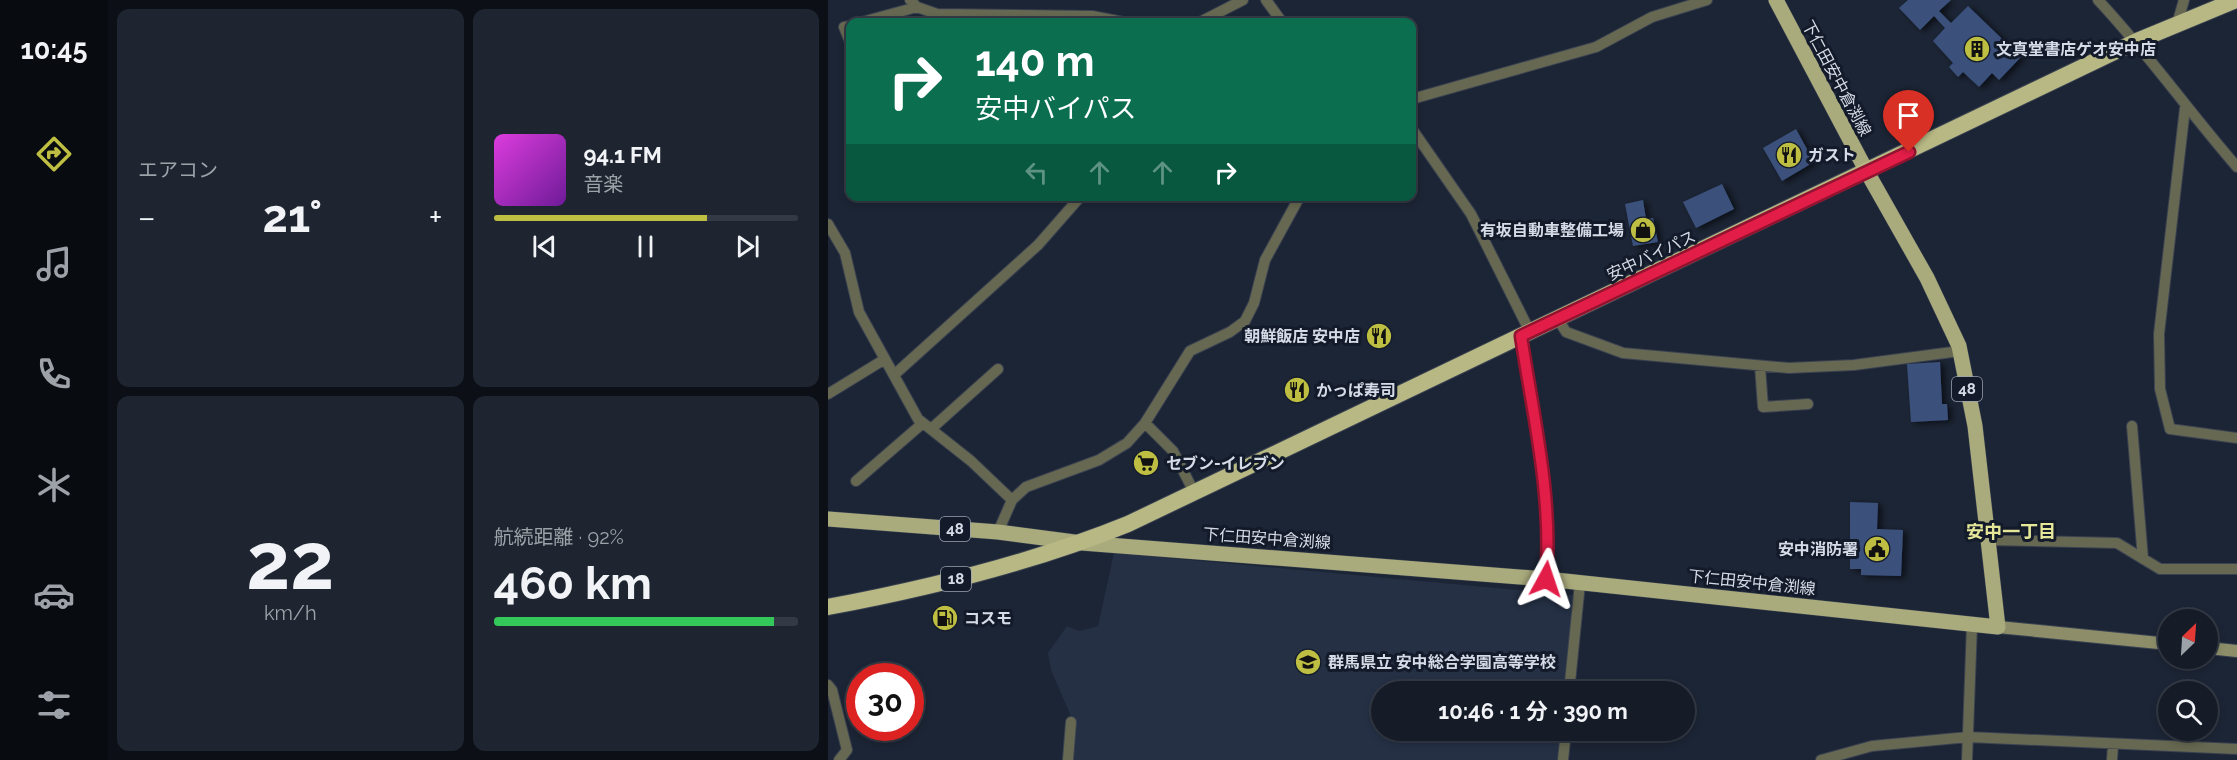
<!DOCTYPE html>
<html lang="ja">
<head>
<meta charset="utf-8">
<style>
	:root { --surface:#151c28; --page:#1e2530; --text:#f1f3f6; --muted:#9da1a8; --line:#343a45; --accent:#bebf42 }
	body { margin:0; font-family:Raleway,"Noto Sans JP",sans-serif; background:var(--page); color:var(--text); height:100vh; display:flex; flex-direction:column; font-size:22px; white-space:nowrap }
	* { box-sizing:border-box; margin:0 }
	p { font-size:20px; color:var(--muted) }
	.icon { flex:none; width:33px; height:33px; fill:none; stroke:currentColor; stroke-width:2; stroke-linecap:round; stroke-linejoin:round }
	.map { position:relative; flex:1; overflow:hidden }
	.details { display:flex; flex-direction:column; gap:9px; padding:9px; background:#0c0f16; width:720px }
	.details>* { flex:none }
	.top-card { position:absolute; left:18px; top:18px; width:570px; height:183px; border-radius:12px; box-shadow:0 3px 9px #0003,0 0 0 2px var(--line); background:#0b6e4f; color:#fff; overflow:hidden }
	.needle { width:39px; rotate:25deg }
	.buttons { position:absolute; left:1330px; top:609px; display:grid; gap:12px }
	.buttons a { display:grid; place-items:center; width:60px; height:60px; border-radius:50%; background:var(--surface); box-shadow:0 3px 9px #0003,0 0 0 2px var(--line); font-size:30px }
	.speed { position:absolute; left:18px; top:663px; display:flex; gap:12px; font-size:30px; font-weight:700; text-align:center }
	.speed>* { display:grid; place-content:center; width:78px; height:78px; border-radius:50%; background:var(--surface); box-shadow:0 3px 9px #0003,0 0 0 2px var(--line); line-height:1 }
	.speed .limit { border:9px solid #d22; background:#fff; color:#111 }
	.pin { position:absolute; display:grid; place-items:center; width:51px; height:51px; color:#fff; margin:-62px -26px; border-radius:50% 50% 50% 0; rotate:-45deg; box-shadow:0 0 6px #0007 }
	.pin .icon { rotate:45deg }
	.me { position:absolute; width:66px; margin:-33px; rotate:5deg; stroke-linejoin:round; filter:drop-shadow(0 0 4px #0008) }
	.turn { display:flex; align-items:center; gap:21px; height:126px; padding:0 30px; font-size:27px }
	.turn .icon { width:78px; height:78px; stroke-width:2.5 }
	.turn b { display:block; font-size:42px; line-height:51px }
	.lanes { display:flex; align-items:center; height:57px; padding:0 30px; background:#0003; justify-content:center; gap:30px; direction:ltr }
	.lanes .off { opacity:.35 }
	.big { font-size:45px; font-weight:700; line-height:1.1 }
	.details .card { flex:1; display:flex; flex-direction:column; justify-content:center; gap:9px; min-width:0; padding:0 21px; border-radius:12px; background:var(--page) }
	.details .dial { align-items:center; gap:0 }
	.dial b { font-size:78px; line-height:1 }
	.song { display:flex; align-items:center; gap:18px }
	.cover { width:72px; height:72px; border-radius:9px; background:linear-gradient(135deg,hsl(300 70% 55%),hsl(280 70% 35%)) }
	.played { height:6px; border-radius:3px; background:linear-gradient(90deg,var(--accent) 70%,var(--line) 70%) }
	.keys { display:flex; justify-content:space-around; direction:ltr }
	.heat { display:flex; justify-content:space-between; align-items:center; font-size:33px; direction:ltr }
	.charge { height:9px; border-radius:4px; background:linear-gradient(90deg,#34c759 92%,var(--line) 0) }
	.details .tiles { flex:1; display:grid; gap:9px; grid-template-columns:repeat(2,1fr) }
	.trip { position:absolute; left:543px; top:681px; width:324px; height:60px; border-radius:30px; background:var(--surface); box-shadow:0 3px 9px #0003,0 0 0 2px var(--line); font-weight:700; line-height:60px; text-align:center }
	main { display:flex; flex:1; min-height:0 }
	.dock { display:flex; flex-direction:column; width:108px; justify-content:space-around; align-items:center; background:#080b10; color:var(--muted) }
	.dock .icon { width:42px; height:42px }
	.dock .current { color:var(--accent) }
	.dock b { font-size:27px; color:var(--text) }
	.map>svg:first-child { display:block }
</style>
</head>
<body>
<main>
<nav class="dock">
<b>10:45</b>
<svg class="icon current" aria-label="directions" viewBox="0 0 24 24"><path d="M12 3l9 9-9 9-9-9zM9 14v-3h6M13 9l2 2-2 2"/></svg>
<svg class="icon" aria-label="music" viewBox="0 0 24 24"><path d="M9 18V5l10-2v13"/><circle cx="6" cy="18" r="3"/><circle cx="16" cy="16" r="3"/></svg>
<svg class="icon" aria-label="phone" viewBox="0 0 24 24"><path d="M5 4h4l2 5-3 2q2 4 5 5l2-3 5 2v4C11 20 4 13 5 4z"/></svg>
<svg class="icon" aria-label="climate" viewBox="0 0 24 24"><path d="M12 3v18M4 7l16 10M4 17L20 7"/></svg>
<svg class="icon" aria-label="car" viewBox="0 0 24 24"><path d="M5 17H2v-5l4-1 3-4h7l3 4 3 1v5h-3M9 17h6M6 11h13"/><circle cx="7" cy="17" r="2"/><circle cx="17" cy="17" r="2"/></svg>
<svg class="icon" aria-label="filters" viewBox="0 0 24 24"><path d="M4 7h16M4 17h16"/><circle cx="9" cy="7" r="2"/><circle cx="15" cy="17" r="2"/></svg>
</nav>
<section class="details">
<div class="tiles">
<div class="card"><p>エアコン</p>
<div class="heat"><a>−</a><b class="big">21°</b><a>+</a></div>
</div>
<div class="card">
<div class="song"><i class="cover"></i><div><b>94.1 FM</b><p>音楽</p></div></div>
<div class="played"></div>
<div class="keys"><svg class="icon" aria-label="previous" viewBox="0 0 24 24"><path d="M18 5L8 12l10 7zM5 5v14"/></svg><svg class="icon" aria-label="pause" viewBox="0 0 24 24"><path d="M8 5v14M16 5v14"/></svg><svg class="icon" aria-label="next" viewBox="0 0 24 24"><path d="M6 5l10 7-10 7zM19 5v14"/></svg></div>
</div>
<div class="card dial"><b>22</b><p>km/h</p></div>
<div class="card"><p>航続距離 · 92%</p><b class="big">460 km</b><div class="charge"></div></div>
</div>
</section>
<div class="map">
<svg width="1409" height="760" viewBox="0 0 1409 760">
	<defs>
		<filter id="shadow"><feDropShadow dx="4" dy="2" stdDeviation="3" flood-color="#0009"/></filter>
	</defs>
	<rect width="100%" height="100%" fill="#1c2535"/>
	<path fill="#253045" d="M286,553L745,595L737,691L554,692V730L734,731L731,760H243L245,721L223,670L220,653L239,626L251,631L270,626Z"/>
	<path fill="#3b517c" filter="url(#shadow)" d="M1080,0H1123L1111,11L1123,23L1140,6L1193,57L1171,80L1164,73L1151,87L1135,72L1130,77L1121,67L1125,63L1105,41L1117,28L1106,16L1092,30L1071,8Z
		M968,129L986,162L954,181L935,148Z
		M894,184L906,209L868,228L855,202Z
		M815,200L818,219L825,218L830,242L805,246L797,204Z
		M1112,362L1114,404H1119L1120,420L1083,422L1079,364Z
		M1022,502L1050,503L1049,529L1075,530L1073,576L1033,575V569H1022Z"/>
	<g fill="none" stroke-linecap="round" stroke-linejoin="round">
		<g stroke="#3a4251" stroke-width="12">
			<path id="minor" d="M82,0L89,7L109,14L264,16L295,22
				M438,0L454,22
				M1270,0C1320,53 1361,112 1409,167
				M34,22L89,7
				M372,22L415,0
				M1349,24L1356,0
				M22,26L16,27L22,42
				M584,99L768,47L824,17L879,0
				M1357,108L1331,334L1332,389L1342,429L1409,438
				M584,129L643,214L702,332
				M0,224L17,253L31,312L90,419L143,461L184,500
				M730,319L738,332L795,353L961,368L1026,365L1132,351
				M693,336C705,416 725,498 718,579
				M932,366L935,407L980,404
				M66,375L210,245L253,196
				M0,394L57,359
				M317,423L345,451L366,492
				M1304,426L1315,559
				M103,429L170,369
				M28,481L95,423
				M170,532L184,500L198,487L271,460L299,443L317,423L362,351L402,332L417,321L426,303L437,260L472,196
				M1159,540L1289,543L1332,569H1409
				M0,685L4,690L19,750L11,760
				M741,692L752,583
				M240,760L243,722
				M735,760L738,730
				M993,760L1044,746L1140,737L1409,749
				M1139,760L1144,624
				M1284,760L1285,745"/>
		</g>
		<g stroke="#3a4251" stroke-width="14">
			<path id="secondary" d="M1170,627L1341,644
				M1380,648L1409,651"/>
		</g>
		<g stroke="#3a4251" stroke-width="16">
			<path id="primary" d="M0,519L170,532L254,543L718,579L1170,627L1147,426L1131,346L1099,278L1039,172L948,0"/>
		</g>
		<g stroke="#3a4251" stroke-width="18">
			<path id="trunk" d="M0,607C102,588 204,563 300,524L1309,41L1408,0"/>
		</g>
		<use href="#minor" stroke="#676851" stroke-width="10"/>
		<use href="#secondary" stroke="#8d8e69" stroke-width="12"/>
		<use href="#primary" stroke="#aaab7c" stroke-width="15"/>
		<use href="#trunk" stroke="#b7b884" stroke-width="16"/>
	</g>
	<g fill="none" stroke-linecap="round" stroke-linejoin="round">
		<g stroke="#92132f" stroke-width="15">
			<path id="route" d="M718,579C725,498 705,415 693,336L1081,152"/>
		</g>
		<use href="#route" stroke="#e11d48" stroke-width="10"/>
	</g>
	<defs>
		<g id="building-disc" transform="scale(1.35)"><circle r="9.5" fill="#bebf42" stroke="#131b2b"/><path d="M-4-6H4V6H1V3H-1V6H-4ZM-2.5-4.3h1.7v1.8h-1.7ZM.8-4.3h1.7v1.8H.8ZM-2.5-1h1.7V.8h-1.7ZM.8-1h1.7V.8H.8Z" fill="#111"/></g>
		<g id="restaurant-disc" transform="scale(1.35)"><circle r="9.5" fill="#bebf42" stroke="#131b2b"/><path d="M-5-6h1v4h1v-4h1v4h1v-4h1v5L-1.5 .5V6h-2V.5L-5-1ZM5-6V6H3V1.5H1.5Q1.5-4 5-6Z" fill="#111"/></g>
		<g id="shop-disc" transform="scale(1.35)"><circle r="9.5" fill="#bebf42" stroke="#131b2b"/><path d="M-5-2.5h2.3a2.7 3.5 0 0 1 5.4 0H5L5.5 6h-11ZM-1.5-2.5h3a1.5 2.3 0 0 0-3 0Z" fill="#111"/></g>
		<g id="supermarket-disc" transform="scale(1.35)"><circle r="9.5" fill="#bebf42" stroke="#131b2b"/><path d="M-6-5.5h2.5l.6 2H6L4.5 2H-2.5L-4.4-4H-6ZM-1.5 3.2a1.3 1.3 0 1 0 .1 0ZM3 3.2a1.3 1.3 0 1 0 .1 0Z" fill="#111"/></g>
		<g id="civic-disc" transform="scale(1.35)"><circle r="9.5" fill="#bebf42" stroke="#131b2b"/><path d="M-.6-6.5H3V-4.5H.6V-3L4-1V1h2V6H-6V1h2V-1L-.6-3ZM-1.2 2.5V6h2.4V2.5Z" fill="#111"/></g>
		<g id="fuel-disc" transform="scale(1.35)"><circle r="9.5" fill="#bebf42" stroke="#131b2b"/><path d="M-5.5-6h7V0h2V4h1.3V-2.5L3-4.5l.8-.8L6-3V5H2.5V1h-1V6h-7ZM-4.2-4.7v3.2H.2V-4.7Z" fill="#111"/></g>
		<g id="school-disc" transform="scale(1.35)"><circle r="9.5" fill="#bebf42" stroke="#131b2b"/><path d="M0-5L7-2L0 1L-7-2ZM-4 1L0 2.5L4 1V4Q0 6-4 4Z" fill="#111"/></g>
	</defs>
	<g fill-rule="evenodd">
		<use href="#building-disc" x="1149" y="49"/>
		<use href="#restaurant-disc" x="961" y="155"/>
		<use href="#shop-disc" x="815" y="230"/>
		<use href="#restaurant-disc" x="551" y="336"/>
		<use href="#restaurant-disc" x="469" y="390"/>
		<use href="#supermarket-disc" x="318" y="463"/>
		<use href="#civic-disc" x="1049" y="549"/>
		<use href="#fuel-disc" x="117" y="618"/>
		<use href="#school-disc" x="480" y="662"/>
	</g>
	<g text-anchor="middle" stroke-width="6" stroke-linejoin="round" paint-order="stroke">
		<g fill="#131b2b" stroke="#9ca2af" stroke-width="1.5">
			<rect x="1124" y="377" width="30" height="24" rx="4.5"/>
			<rect x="112" y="517" width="30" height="24" rx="4.5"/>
			<rect x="113" y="567" width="30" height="24" rx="4.5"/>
		</g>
		<g font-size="15" font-weight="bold" fill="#d6dce7">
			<text x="1139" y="394">48</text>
			<text x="127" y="534">48</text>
			<text x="128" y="584">18</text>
		</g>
		<g font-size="16" font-weight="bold" fill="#d6dce7" stroke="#131b2b" text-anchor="start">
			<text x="1168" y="55">文真堂書店ゲオ安中店</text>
			<text x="980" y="161">ガスト</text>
			<text x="796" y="236" text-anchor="end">有坂自動車整備工場</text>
			<text x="532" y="342" text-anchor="end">朝鮮飯店 安中店</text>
			<text x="488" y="396">かっぱ寿司</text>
			<text x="338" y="469">セブン-イレブン</text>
			<text x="1030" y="555" text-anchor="end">安中消防署</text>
			<text x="136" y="624">コスモ</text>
			<text x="500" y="668">群馬県立 安中総合学園高等学校</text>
		</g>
		<g font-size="16" fill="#d6dce7" stroke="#131b2b">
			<text transform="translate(1009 78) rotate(62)" y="6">下仁田安中倉渕線</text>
			<text transform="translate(823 255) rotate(-25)" y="6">安中バイパス</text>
			<text transform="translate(439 538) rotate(4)" y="6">下仁田安中倉渕線</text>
			<text transform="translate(924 582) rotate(6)" y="6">下仁田安中倉渕線</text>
		</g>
		<g font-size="18" font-weight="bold" fill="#e5e798" stroke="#131b2b">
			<text x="1183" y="538">安中一丁目</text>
		</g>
	</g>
</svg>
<div class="buttons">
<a><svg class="needle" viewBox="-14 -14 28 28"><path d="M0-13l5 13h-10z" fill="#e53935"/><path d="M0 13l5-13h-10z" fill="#9da1a8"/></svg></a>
<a><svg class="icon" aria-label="search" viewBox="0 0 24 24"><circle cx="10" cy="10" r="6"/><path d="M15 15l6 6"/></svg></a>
</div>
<div class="speed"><div class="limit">30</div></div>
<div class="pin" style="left:1081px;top:152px;background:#d93025"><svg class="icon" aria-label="arrive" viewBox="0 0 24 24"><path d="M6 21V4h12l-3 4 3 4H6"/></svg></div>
<svg class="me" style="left:718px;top:579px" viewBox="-20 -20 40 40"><path d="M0-17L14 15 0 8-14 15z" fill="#e11d48" stroke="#fff" stroke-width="4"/></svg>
<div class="trip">10:46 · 1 分 · 390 m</div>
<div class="top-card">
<div class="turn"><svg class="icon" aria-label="right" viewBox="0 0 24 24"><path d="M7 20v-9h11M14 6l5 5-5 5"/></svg><div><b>140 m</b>安中バイパス</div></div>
<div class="lanes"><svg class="icon off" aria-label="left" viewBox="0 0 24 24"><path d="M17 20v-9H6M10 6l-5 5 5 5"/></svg><svg class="icon off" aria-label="ahead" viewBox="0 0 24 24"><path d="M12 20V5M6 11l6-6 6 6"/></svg><svg class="icon off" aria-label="ahead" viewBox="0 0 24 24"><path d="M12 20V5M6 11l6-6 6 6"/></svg><svg class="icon" aria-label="right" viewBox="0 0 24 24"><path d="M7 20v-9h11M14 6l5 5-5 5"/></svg></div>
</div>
</div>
</main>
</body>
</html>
